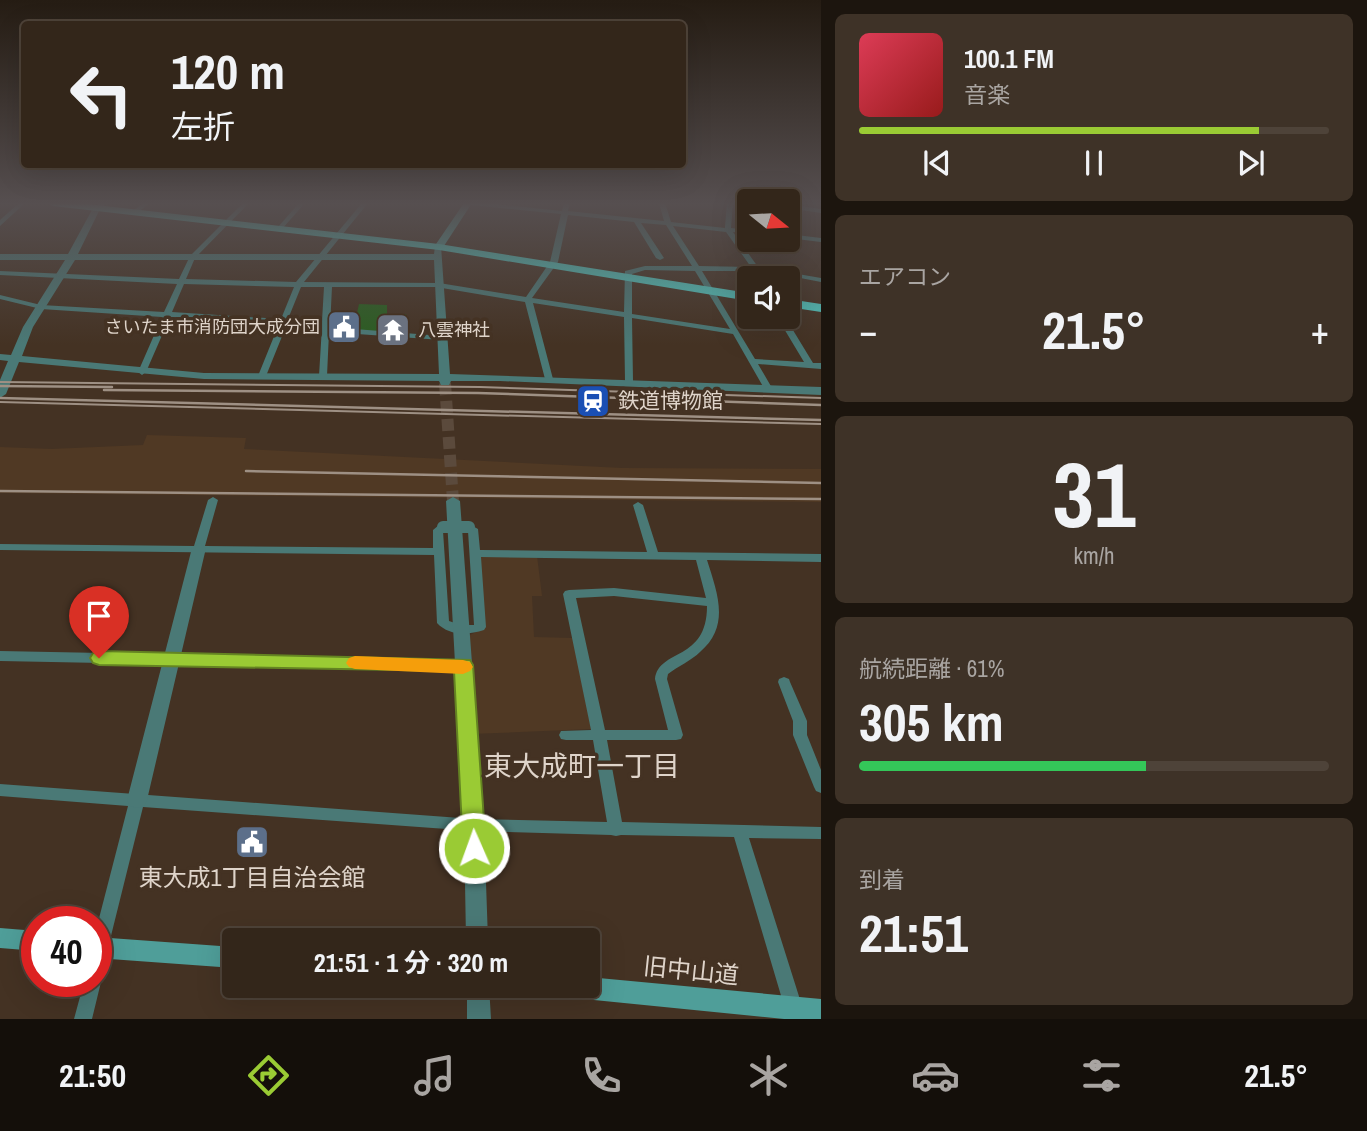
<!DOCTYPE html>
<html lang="ja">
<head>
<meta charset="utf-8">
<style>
	:root { --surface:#33261a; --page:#3e3227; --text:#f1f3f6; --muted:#a9a5a2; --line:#4e4339; --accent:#9acb34 }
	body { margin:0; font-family:"Archivo Narrow","Noto Sans JP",sans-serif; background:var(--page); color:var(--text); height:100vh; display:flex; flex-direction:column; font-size:26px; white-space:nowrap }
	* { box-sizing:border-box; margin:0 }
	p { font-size:23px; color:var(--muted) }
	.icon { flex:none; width:38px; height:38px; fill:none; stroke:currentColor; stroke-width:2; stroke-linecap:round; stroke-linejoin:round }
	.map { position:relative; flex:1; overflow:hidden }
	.panel { display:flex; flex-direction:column; gap:14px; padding:14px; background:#1c150e; width:546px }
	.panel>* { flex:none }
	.banner { position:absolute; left:21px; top:21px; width:665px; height:147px; border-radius:7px; box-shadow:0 7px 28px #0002,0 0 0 2px var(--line); background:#33261a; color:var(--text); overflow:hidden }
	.needle { width:46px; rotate:108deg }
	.buttons { position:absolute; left:737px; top:189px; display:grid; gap:14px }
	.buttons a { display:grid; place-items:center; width:63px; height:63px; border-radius:7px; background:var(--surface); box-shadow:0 7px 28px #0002,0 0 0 2px var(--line); font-size:35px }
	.speed { position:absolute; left:21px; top:906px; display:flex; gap:14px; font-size:35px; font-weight:700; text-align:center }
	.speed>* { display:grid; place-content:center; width:91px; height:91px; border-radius:50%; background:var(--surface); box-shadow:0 7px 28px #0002,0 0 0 2px var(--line); line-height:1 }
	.speed .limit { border:10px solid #d22; background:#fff; color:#111 }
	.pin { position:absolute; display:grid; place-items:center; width:60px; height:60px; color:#fff; margin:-72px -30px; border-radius:50% 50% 50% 0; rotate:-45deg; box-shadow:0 0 7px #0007 }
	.pin .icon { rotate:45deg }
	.me { position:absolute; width:77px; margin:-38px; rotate:358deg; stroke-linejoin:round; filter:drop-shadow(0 0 5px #0008) }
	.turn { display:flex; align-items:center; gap:24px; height:147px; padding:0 35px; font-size:32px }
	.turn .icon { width:91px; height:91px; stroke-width:2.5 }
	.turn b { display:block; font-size:49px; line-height:60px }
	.big { font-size:52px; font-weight:700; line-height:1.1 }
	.panel .tile { flex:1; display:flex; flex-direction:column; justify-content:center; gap:10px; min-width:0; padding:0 24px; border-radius:10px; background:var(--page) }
	.panel .dial { align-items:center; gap:0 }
	.dial b { font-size:91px; line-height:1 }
	.song { display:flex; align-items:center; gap:21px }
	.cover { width:84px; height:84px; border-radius:10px; background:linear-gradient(135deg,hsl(350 70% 55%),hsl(0 70% 35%)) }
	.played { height:7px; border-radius:4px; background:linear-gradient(90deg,var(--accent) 85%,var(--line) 85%) }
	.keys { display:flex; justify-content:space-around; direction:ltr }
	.heat { display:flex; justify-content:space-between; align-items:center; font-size:38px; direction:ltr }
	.charge { height:10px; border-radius:5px; background:linear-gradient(90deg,#34c759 61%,var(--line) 0) }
	.trip { position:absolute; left:222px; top:928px; width:378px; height:70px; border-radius:7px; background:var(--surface); box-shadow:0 7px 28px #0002,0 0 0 2px var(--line); font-weight:700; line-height:70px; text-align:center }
	.tab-bar { display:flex; height:112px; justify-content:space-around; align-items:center; background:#140f0a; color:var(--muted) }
	.tab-bar .icon { width:49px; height:49px }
	.tab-bar .on { color:var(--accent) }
	.tab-bar b { font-size:32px; color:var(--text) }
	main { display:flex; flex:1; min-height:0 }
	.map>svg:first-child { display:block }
</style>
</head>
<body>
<main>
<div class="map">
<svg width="821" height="1019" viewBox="0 0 821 1019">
	<rect width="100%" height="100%" fill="#443223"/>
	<path fill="#503924" d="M147,435L246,438L244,449L622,468L821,469V502L0,493V447L51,449L143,445Z
		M478,555L537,556L542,596H532L534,637L573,638L591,729L471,734L464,638L484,628Z"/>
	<path fill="#2a5d20" d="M359,304L387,305V314H406L404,335L348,330L351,322H355Z"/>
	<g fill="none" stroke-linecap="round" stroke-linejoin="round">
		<path stroke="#5b4a3c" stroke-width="12" stroke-dasharray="12 6" stroke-linecap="butt" d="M445,383L453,501"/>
		<path fill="#4a7976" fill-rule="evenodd" d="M19,203H25L0,226V220Z
			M143,203H150L137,213H133V211Z
			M243,203H249L195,258L186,279L296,282L362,203H368L304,282L439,283L526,297L550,262L561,214L471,205L468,203H487L562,211L564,203H570L568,211L664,221L659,203H665L671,222L725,228L727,203H733L731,228L749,230V234L733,232L758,267L821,278V282L764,271H702L755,359L804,362L777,317H785L813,363H821V369L758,364L772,388L768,391L765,390L733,334L632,318L633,381L629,384L625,381L624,317L533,303L553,379L549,382L545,379L525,302L436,287H332L330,327L442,336L446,338L442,340L329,332L327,376L323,379L319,376L322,326L287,324L266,376L262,379L258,376L279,324L170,317L146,372L142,375L138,372L162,317L41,309L0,299V295L41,305L164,312L177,284L0,275V271L179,279L190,256ZM568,215L634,222L656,258L660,260L664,258L641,223L666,225L692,266H645L625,271L624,312L532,298L558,262ZM673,226L726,232L751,267L699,266ZM645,270L695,271L730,329L632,314V274ZM184,284L294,287L281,319L172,312ZM301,287H324L322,321L288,319Z
			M299,203H305L282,229H278V227Z
			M788,204L821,209V213L788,208Z
			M788,234L821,238V242L788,238Z
			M213,497L218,500L205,546L433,548V530L439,525H447L448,527L443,531L449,621L461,625H474L468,531L464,527L469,524L478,529L480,550L647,552L633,505L638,502L643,505L658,552L821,554V562L707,560C717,592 731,626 700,652C691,661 678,666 668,674L667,679L683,735L681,739L676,740H607L622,822L821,827V839L749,838L803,1009L800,1015L794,1018L788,1015L785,1009L734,837L621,835L616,836L611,835L474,831L143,807L104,964L102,970L96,972V930L128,806L0,796V784L474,819L607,822L593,740H566L561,739L559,735L561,731L591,730L563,594L565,591L569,590L614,588L706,598L696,560L481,557L486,627L484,630C468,635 449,636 437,623L434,555L0,550V544L194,546L208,500ZM614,596L707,606C707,662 659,648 655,679L668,730H605L576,598Z
			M0,651L463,660L467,662L469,665L467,668L463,670L0,661Z
			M784,677L789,679L790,682L807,721V735L821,770V793L816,791L814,787L793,735V721L778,682L779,679Z
			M96,975L101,982L92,1019H74L84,982H96Z"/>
		<path fill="#4a7976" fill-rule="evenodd" d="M99,203H108L100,209L78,254H434L435,246H441L450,374L821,387V395L500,381H451L449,385H441L439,381L204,379L19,362L6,394L0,398V380L8,361L0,360V354L11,355L23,327L65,260H0V254H68L93,208ZM75,260H434L439,374L204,373L22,356L33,327Z
			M453,497L460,501L484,825L488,940H466L464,825L446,501Z
			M199,543L206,548L147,800L144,806L137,808L130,806L127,800L192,548Z
			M467,985H489L491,1019H467Z"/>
		<path fill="#4f9e99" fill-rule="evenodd" d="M464,203H472L442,249H436L434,247Z
			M0,928L37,931V951L0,948Z
			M96,937L234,947V968L96,958Z
			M588,977L821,999V1019H784L554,996L546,993L543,985H588Z"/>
		<path fill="#50c8c0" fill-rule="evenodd" d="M48,203H79L439,244L749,293V301L439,250L53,206Z
			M788,299L821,304V312L788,307Z"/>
		<path stroke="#9e9084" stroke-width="2" d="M0,382L480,387L821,398
			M0,402L821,424"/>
		<path stroke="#9e9084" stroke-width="2.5" d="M0,386L112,387
			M104,390L478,393L821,405
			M0,398L821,420
			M246,471L821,483
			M0,491L821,499"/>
		<path stroke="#4a7976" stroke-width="12" d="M443,527H469"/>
	</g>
	<linearGradient id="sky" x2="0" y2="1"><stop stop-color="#251c13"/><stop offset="0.59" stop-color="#564f50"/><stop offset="1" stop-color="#564f50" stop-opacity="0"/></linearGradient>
	<rect width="821" height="345" fill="url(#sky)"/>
	<path fill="#9acb34" stroke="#648422" stroke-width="2" d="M99,651L470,660L473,665L486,848L482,855L474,858L466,855L463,848L454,671L99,665L93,663L90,658L93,653Z"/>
	<path fill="#f59e0b" d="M355,656L463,660L470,662L473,667L470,671L463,674L355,669L349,667L346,663L349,658Z"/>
	<defs>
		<g id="civic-square" transform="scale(1.75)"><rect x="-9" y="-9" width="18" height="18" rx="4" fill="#5c6f8a" stroke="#443223"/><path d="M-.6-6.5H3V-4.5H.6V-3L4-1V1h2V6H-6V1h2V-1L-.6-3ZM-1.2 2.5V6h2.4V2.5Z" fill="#fff"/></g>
		<g id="temple-square" transform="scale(1.75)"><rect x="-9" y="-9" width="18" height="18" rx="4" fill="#6b7280" stroke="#443223"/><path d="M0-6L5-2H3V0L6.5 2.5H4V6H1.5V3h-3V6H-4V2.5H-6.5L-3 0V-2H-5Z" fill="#fff"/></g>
		<g id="station-square" transform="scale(1.75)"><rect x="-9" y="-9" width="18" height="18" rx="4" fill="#1a4fb4" stroke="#443223"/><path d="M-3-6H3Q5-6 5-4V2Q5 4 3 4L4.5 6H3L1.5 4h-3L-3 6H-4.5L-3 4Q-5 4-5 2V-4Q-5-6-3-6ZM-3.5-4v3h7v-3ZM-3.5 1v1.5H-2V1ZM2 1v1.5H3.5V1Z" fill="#fff"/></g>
	</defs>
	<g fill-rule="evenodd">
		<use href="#civic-square" x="344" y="327"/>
		<use href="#temple-square" x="393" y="330"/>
		<use href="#station-square" x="593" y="401"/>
		<use href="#civic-square" x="252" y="842"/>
	</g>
	<g text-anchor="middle" stroke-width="7" stroke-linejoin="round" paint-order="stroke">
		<g font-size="18" fill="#dfd4ca" stroke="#443223" text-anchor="end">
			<text x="320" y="333">さいたま市消防団大成分団</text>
			<text x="418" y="336" text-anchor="start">八雲神社</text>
		</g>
		<g font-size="21" fill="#dfd4ca" stroke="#443223" text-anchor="start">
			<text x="618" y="408">鉄道博物館</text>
		</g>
		<g font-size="24" fill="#dfd4ca" stroke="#443223">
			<text x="252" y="886">東大成1丁目自治会館</text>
		</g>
		<g font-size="24" fill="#dfd4ca" stroke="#443223">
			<text transform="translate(691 971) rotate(6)" y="8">旧中山道</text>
		</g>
		<g font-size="28" fill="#dfd4ca" stroke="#443223">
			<text x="582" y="776">東大成町一丁目</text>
		</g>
	</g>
</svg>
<div class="buttons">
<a><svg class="needle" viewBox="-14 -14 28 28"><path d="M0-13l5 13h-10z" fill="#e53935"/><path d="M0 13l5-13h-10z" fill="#a9a5a2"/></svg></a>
<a><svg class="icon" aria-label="sound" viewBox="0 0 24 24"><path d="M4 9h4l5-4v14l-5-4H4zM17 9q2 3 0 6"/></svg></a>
</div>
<div class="speed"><div class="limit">40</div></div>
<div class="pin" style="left:99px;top:658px;background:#d93025"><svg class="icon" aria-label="arrive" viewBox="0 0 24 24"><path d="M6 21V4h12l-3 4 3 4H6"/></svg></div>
<svg class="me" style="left:474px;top:848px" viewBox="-20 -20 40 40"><circle r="17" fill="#9acb34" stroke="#fff" stroke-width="3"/><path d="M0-11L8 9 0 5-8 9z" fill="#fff"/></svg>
<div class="trip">21:51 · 1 分 · 320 m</div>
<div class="banner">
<div class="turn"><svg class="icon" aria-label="left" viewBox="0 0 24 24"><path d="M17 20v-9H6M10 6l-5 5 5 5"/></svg><div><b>120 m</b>左折</div></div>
</div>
</div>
<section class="panel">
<div class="tile">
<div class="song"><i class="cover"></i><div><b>100.1 FM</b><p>音楽</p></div></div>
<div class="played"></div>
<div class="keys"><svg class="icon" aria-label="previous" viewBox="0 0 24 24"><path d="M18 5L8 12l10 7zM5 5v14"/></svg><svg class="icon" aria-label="pause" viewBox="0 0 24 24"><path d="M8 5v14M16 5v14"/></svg><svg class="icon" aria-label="next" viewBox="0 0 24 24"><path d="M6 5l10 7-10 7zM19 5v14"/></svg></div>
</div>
<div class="tile"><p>エアコン</p>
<div class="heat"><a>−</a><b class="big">21.5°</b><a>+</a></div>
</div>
<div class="tile dial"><b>31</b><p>km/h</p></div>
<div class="tile"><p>航続距離 · 61%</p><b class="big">305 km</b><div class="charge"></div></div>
<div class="tile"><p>到着</p><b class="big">21:51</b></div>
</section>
</main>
<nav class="tab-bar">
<b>21:50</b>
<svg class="icon on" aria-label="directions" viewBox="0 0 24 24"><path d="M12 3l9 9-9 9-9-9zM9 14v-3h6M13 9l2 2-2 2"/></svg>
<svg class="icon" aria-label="music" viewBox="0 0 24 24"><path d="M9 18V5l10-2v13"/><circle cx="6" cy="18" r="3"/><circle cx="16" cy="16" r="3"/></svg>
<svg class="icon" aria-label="phone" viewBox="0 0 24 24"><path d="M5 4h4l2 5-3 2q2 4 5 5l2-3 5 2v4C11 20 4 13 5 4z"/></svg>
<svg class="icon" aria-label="climate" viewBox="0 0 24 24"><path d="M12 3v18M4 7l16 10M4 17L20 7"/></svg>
<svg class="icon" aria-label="car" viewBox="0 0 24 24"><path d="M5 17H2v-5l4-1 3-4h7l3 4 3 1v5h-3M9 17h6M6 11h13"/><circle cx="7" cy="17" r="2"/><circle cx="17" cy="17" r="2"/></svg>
<svg class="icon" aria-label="filters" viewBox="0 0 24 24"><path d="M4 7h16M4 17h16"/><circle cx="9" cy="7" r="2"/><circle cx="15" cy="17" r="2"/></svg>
<b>21.5°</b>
</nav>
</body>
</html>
